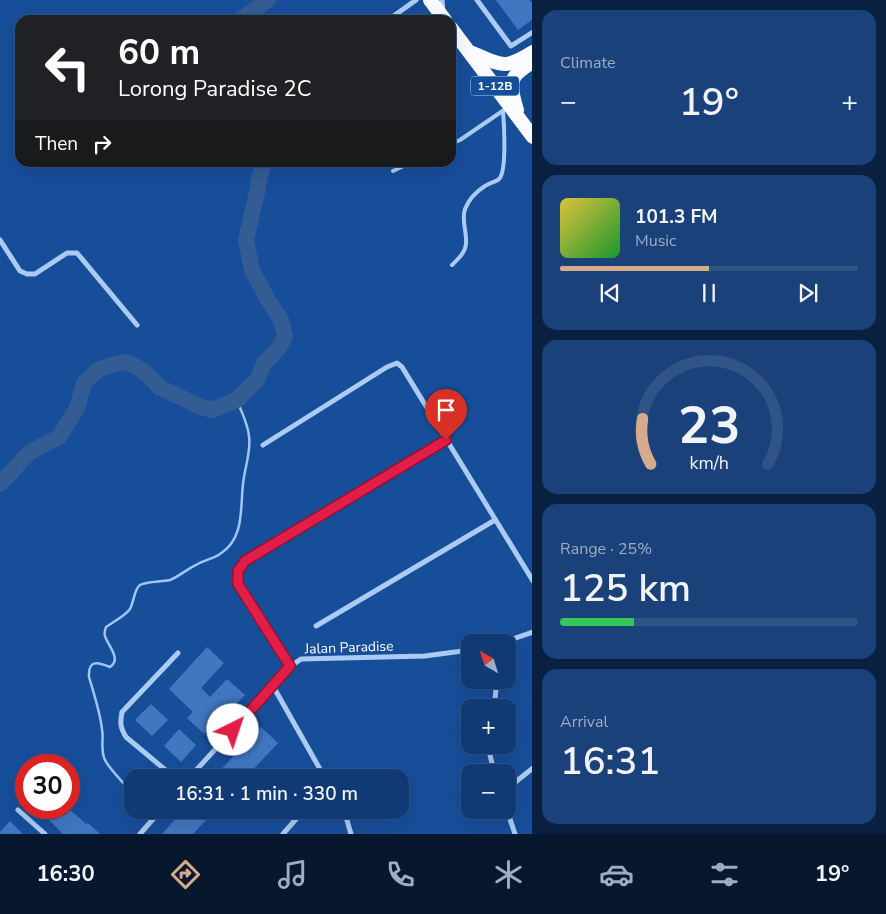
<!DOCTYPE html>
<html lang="en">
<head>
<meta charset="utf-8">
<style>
	:root { --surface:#113a74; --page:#1a4179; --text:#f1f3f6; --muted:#9cadc5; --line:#305486; --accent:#d6ab8b }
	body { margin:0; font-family:"Nunito Sans",sans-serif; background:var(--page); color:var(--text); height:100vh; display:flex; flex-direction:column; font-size:19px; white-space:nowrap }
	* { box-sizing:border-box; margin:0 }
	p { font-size:16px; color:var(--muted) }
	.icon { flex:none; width:28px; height:28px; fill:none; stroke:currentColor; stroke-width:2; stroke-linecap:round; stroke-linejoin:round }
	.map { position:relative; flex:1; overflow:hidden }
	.sheet { display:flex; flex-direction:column; gap:10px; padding:10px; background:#092040; width:354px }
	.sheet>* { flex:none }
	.banner { position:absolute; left:15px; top:15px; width:441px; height:152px; border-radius:15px; box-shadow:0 5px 20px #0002,0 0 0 1px var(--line); background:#202124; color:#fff; overflow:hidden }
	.needle { width:32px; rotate:321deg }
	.controls { position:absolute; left:461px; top:634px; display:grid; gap:10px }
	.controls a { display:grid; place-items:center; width:55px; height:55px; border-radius:10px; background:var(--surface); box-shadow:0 5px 20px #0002,0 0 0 1px var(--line); font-size:25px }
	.speed { position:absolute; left:15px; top:754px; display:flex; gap:10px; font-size:25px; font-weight:700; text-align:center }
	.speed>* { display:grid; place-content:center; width:65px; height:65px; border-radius:50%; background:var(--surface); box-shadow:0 5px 20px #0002,0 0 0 1px var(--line); line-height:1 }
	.speed .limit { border:8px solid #d22; background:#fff; color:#111 }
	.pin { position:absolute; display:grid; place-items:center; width:42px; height:42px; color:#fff; margin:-51px -21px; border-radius:50% 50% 50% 0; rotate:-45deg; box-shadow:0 0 5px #0007 }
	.pin .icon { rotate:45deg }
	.me { position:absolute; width:55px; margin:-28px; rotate:41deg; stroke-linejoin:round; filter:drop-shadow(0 0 4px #0008) }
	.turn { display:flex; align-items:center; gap:18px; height:105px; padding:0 20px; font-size:22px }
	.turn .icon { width:65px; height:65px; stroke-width:2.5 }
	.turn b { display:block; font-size:35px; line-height:42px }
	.then { display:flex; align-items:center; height:48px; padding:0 20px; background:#0003; gap:10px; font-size:19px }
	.big { font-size:38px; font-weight:600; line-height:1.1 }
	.sheet .tile { flex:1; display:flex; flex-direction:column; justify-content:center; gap:8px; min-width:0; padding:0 18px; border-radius:15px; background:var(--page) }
	.sheet .dial { align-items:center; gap:0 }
	.dial svg { height:130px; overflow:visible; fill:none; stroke:var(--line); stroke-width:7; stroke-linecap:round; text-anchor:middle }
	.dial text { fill:var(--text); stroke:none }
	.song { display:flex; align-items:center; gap:15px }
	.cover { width:60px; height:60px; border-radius:8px; background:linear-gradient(135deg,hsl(50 70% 55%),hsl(130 70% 35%)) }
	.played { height:5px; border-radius:2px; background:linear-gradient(90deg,var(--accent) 50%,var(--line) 50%) }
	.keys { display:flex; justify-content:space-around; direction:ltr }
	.heat { display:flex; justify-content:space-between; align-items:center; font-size:28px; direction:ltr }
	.charge { height:8px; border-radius:4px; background:linear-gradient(90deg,#34c759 25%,var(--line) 0) }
	.trip { position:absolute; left:124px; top:769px; width:285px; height:50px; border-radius:15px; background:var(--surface); box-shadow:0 5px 20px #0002,0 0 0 1px var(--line); font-weight:600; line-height:50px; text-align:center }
	.tab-bar { display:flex; height:80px; justify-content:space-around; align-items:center; background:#07172e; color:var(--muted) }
	.tab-bar .icon { width:35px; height:35px }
	.tab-bar .on { color:var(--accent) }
	.tab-bar b { font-size:22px; color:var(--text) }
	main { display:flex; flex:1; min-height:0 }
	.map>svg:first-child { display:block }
</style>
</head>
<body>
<main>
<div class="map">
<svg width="533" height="834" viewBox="0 0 533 834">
	<rect width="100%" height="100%" fill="#174e9a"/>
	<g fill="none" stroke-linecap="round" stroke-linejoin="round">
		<path stroke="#9fc5f4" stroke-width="2.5" d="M132,796V793C125,784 110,770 105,760C100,750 104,740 102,729C100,712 94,694 89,677C88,659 98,662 110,667C122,659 108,646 105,636C104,632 105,631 106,627C114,621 124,617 130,609C134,602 134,589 140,585C147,581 161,582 170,580C180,576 187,569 196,565C204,560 213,559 220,554C247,537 239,503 244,477C246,464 251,450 249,436C248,424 241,411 237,400
			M129,810L132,805"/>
		<path stroke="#345c94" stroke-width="16" d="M240,20L268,0
			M0,484L30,452L59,437L77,408L84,383L98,370L111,365L126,362L135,366L147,374L159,387L201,407L212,410L237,400L257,380L264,363L279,348L285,336L281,320L268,300L252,270L246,240L257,192L260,175L264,162"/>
	</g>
	<path fill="#4077c1" d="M496,0H529L533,4V19L518,30Z
		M207,647L224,663L201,688L210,697L227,679L245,695L229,712L227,710L204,734L187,718L193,712L169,689Z
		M151,704L168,720L152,736L135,720Z
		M261,727L278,743L262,760L245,778H213Z
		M179,729L196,745L181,762L164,746Z
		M37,808H68L86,824L88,823L100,834H63Z
		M183,810H198L207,819L193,834H162Z
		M10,821L23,834H0V832Z"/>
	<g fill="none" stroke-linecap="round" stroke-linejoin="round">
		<path stroke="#accbf2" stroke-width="4" d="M451,144L460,140L504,110
			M393,171L412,162
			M452,265C458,259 466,252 466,243C467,231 461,220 465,209C469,199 477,191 485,186C489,183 496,182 499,179C507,172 504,123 503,111"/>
		<path stroke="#accbf2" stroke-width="5" d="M442,0L443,12
			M477,0L511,46L533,32
			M388,20L416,0
			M0,240L20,271L27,274H35L67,253H77L137,325
			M263,445L387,367L397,363L402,367L533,581
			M316,626L495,520
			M504,642L533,632
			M291,666L237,584V571L245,561L446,440
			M273,686L325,778
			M494,708L497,680
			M491,745L490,755L494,772
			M175,778L126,737C120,727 120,723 122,712L178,653
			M189,778L291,666L301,659L425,656L470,650
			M508,788L533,768
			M18,810L45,834
			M344,810L351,834
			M507,810L515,834
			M140,834L161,810
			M283,834L304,810"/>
		<path stroke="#fbfcff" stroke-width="14" d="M430,0L445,20
			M451,28L533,137
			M470,52C481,56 495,65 506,64C515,63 525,57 533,52
			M517,110C509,84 507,77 533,62"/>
	</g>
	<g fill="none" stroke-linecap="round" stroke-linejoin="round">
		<g stroke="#92132f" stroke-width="12">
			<path id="route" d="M233,730L290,666L238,584V571L245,561L446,440"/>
		</g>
		<use href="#route" stroke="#e11d48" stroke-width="9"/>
	</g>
	<g text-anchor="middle" stroke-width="5" stroke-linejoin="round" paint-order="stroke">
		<rect fill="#174e9a" stroke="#b9cae1" stroke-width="1" x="471" y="76.5" width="48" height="19" rx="4"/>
		<g font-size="12" font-weight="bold" fill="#fff">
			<text x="495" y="90">1-12B</text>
		</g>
		<g font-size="14" fill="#fff" stroke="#174e9a">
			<text transform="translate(349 647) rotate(-2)" y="5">Jalan Paradise</text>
		</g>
	</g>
</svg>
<div class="controls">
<a><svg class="needle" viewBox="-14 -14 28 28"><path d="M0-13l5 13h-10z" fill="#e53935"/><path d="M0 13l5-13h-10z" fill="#9cadc5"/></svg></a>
<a>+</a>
<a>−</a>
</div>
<div class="speed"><div class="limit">30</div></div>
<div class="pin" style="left:446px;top:440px;background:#d93025"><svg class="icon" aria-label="arrive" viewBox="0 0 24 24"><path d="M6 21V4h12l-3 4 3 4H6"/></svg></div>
<svg class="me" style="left:233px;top:730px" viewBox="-20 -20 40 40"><circle r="19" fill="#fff"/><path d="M0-13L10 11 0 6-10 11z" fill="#e11d48"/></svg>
<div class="trip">16:31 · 1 min · 330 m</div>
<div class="banner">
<div class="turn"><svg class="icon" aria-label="left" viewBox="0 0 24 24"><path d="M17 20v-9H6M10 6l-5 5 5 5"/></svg><div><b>60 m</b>Lorong Paradise 2C</div></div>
<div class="then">Then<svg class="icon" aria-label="right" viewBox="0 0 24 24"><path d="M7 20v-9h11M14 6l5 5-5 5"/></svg></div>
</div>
</div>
<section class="sheet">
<div class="tile"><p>Climate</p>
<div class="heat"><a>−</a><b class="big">19°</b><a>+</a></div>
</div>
<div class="tile">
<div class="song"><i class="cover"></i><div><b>101.3 FM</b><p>Music</p></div></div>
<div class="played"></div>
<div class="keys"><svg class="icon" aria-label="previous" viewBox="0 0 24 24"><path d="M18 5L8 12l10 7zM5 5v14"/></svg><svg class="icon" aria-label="pause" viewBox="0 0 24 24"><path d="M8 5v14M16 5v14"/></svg><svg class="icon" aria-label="next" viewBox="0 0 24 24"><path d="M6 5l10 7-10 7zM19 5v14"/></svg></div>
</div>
<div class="tile dial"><svg viewBox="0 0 100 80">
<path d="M14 69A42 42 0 1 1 86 69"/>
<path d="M14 69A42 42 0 0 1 9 41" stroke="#d6ab8b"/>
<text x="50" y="56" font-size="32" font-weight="700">23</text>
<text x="50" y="72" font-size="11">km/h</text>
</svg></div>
<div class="tile"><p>Range · 25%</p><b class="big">125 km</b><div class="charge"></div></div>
<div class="tile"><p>Arrival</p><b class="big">16:31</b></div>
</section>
</main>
<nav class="tab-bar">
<b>16:30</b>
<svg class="icon on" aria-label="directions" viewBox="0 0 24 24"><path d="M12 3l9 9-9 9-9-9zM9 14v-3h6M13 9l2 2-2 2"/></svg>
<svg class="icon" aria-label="music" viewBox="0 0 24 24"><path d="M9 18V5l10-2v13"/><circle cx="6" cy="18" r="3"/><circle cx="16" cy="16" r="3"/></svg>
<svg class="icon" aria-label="phone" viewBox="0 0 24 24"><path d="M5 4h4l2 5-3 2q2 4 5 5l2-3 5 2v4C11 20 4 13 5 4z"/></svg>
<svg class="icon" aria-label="climate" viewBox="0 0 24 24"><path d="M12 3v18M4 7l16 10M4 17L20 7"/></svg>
<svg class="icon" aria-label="car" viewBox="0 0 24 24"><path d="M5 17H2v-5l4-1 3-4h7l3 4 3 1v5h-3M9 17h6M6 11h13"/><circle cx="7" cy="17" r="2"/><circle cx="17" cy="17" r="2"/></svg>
<svg class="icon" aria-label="filters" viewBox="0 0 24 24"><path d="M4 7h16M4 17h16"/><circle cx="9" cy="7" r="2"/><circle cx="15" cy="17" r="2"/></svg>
<b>19°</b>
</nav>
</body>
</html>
